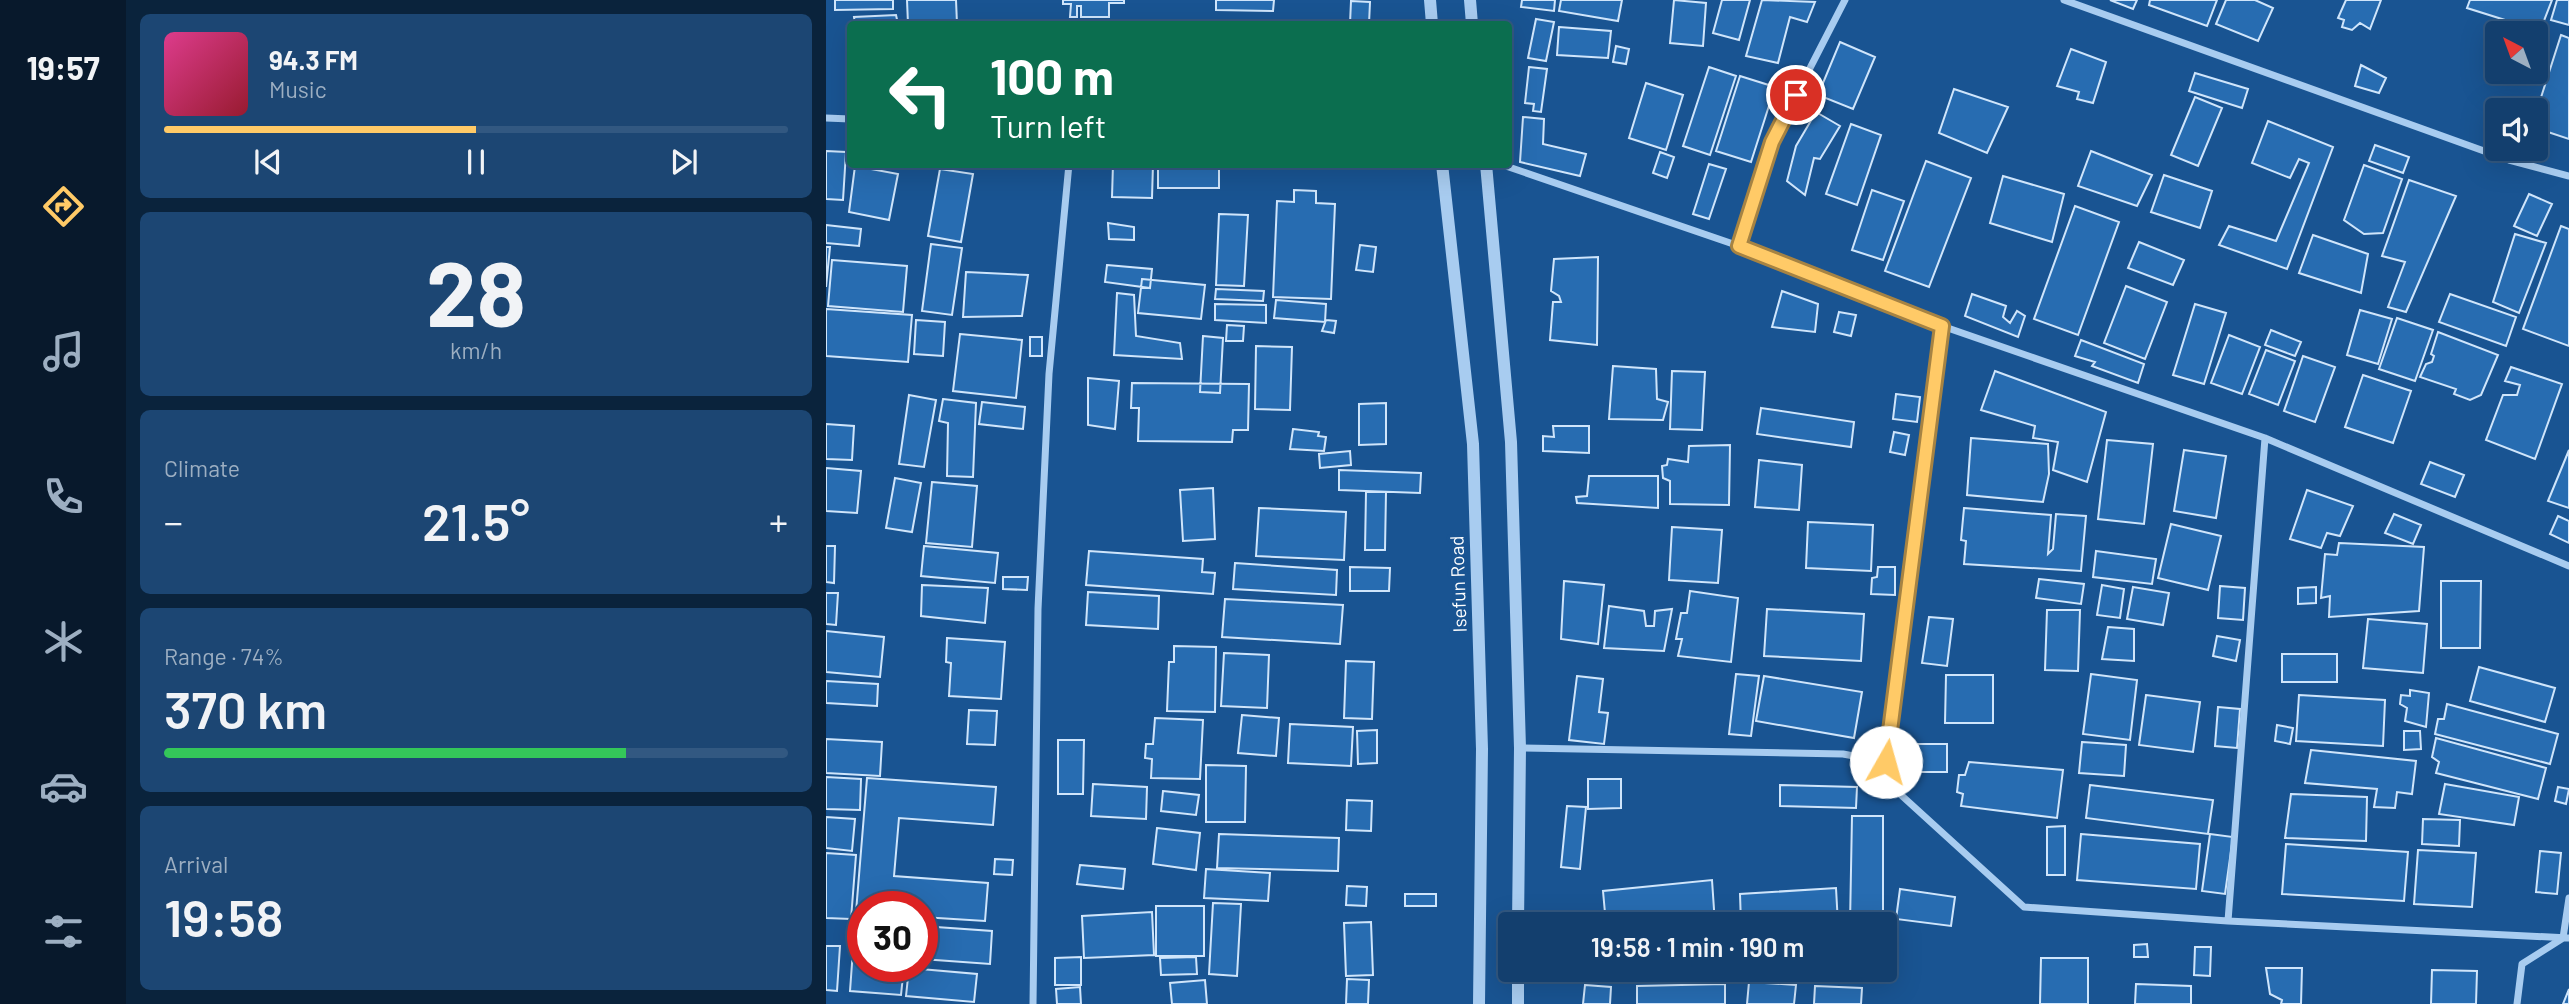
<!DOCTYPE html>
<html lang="en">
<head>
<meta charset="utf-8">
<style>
	:root { --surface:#133f6e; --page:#1c4673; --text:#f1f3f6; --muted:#9dafc2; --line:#325881; --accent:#ffca67 }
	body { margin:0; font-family:Barlow,sans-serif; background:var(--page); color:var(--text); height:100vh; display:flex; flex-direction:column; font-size:26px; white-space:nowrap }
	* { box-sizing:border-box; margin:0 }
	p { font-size:23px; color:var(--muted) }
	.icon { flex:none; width:38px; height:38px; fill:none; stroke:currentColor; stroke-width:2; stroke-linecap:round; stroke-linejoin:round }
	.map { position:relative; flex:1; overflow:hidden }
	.sheet { display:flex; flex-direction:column; gap:14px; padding:14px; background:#0a233c; width:700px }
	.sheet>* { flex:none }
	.banner { position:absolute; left:21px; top:21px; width:665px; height:147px; border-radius:7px; box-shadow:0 7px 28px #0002,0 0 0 2px var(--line); background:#0b6e4f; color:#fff; overflow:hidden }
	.needle { width:46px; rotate:319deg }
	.tools { position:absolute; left:1659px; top:21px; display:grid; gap:14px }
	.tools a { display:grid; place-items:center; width:63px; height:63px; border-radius:7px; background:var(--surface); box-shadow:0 7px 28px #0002,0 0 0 2px var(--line); font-size:35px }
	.speed { position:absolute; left:21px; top:891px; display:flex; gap:14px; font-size:35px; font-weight:700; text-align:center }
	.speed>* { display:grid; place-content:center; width:91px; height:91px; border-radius:50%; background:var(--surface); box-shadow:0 7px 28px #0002,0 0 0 2px var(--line); line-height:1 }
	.speed .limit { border:10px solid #d22; background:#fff; color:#111 }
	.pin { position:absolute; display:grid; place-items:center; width:60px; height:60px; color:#fff; margin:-30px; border:4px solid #fff; border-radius:50%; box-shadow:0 2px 7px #0007 }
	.me { position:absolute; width:77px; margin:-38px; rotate:7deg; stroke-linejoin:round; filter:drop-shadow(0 0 5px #0008) }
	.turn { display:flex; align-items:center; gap:24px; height:147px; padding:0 28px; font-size:32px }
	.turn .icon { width:91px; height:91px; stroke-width:2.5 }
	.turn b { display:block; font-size:49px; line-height:60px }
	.big { font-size:52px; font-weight:600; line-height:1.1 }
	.sheet .card { flex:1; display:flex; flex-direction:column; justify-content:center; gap:10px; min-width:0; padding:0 24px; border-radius:10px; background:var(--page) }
	.sheet .dial { align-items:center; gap:0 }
	.dial b { font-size:91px; line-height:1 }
	.song { display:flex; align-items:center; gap:21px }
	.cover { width:84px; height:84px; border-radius:10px; background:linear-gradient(135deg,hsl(330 70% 55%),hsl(350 70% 35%)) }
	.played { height:7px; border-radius:4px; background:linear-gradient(90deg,var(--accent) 50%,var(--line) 50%) }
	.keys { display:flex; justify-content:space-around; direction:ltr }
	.heat { display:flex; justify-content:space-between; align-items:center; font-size:38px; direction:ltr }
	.charge { height:10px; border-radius:5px; background:linear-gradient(90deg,#34c759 74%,var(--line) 0) }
	.trip { position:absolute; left:672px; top:912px; width:399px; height:70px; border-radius:7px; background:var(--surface); box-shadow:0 7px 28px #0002,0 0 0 2px var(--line); font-weight:600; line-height:70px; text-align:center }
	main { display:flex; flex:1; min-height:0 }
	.tab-bar { display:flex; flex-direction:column; width:126px; justify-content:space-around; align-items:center; background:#08192c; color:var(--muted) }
	.tab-bar .icon { width:49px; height:49px }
	.tab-bar .on { color:var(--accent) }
	.tab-bar b { font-size:32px; color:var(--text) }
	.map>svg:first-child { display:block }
</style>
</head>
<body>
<main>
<nav class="tab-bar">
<b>19:57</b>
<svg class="icon on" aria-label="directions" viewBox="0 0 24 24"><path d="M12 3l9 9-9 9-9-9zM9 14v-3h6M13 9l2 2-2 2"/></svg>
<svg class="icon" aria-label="music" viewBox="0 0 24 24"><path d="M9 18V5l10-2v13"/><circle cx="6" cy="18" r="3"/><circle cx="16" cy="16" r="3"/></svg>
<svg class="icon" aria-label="phone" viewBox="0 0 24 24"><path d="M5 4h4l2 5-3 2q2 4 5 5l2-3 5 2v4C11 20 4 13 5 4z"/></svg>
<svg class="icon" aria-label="climate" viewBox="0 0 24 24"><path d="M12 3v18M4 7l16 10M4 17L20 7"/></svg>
<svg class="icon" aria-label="car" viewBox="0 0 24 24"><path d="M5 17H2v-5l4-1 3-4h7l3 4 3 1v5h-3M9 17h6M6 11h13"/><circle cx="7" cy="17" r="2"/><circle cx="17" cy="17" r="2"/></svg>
<svg class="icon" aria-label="filters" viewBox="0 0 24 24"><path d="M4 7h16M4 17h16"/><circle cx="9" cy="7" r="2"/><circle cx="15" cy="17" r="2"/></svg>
</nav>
<section class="sheet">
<div class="card">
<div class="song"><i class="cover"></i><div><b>94.3 FM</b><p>Music</p></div></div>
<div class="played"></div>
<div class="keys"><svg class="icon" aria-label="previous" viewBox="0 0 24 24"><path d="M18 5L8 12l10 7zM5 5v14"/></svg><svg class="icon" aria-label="pause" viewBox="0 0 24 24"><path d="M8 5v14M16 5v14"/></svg><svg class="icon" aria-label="next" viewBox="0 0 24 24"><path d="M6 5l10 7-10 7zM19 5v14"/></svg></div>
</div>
<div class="card dial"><b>28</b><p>km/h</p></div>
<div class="card"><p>Climate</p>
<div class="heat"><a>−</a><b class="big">21.5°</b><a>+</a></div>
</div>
<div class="card"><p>Range · 74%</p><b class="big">370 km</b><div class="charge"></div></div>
<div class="card"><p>Arrival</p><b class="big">19:58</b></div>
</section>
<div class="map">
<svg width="1743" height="1004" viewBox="0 0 1743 1004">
	<rect width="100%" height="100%" fill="#195492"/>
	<path fill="#276cb1" stroke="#cfe5fb" stroke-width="2" d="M9,0H67V9L9,10Z
		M81,0H130L131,24H82Z
		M237,0H298V3H283V17H255V6H251V17H244L245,4H237Z
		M390,0H448L447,11L390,10Z
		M696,0H729L728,11L695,7Z
		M735,0H796L792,21L733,11Z
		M848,0L880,3L877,46L844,43Z
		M896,0H924L913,40L887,33Z
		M936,0L989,2L981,22L964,17L952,63L920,56Z
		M1284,0H1311L1307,9Z
		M1324,0H1391L1381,26L1323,5Z
		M1400,0H1429L1447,8L1432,41L1390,24Z
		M1520,0H1555L1544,29L1534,23L1526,30L1516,27L1518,20L1512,18Z
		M1644,0H1726L1714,31L1641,8Z
		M1731,0H1743V25L1725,20Z
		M525,1L544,2L543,24H524Z
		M70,15L72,24H29L28,17Z
		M710,19L728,22L720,61L702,58Z
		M733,27L785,31L782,58L731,55Z
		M1735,35L1743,38V139L1710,128V113Z
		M1014,42L1049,57L1027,109L992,95Z
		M790,46L803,49L800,64L787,62Z
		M1245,49L1280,62L1267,103L1251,99L1253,92L1231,86Z
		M1535,65L1560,78L1553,93L1529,86Z
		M703,67L721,69L715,112L707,111L708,104L699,103Z
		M883,67L910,76L884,155L857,146Z
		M1369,73L1422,89L1416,108L1363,91Z
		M914,76L949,87L925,162L890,151Z
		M820,83L857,95L840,150L803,138Z
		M1128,89L1182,107L1161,153L1113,133Z
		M1369,97L1396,108L1372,166L1345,155Z
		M990,112L1014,126L994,159L988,158L979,195L961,181L970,146Z
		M697,117L718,119L717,144L760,154L754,176L694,162Z
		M1442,121L1507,147L1461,269L1393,245L1403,226L1450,241L1483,163L1473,159L1464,178L1426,163Z
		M1025,124L1055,135L1031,205L1000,194Z
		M1549,145L1583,157L1577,173L1543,161Z
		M0,151L20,152L17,200L0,199Z
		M1265,151L1326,175L1311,206L1252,186Z
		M834,152L848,157L841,178L827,173Z
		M1100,161L1145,178L1103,287L1059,271Z
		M287,164H327L326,198L286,197Z
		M332,164H393V188H332Z
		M883,164L900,169L883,219L867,214Z
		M1538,165L1576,179L1557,233L1538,234L1518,220Z
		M29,166L72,174L63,220L23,212Z
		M114,169L147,174L135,242L102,236Z
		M1338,175L1386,191L1374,228L1325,212Z
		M1177,176L1238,194L1226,242L1164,223Z
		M1583,180L1630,196L1580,312L1562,307L1579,262L1556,256Z
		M468,190L490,191V203L509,204L505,299L447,297L451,201L468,202Z
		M1046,190L1078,201L1057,260L1026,250Z
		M1703,194L1726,204L1711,236L1688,226Z
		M1249,206L1293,222L1252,335L1208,319Z
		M393,214L422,215L418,286L390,285Z
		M282,223L308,227V240L283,239Z
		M0,225L35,229L33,246L0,243Z
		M1735,226L1743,229V346L1697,329Z
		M1689,234L1720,243L1693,313L1667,302Z
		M1487,235L1542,254L1535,293L1473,273Z
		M1313,242L1358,260L1347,285L1302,268Z
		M105,244L136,248L126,315L96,311Z
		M534,245L550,247L547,272L530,270Z
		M0,247H4L0,287Z
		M772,257L771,345L724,340L727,302H735L733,296L725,291L728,259Z
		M6,260L81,266L77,312L2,306Z
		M281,265L326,269L324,288L279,282Z
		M140,272L202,275L196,316L137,317Z
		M316,279L379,285L375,319L312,313Z
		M1300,286L1341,302L1319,359L1278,343Z
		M390,289L438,291L437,301L389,299Z
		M956,291L992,304L989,332L946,327Z
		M291,293L308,295L310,336L354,343L356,359L288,355Z
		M1146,294L1180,306L1177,317L1184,323L1191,311L1199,316L1192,337L1139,316Z
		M1624,294L1690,317L1680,346L1613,322Z
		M450,300L500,304L499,322L448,318Z
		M389,304L440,305V323L389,320Z
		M1369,304L1400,313L1378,384L1347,375Z
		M0,309L86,315L82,362L0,356Z
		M1534,310L1566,319L1552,364L1521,355Z
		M1013,312L1030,315L1025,336L1008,332Z
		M1571,318L1607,330L1589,381L1553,369Z
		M90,320L119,322L117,356L88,354Z
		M500,320L510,321L508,333L496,331Z
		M401,325L418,326L417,341H400Z
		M1445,330L1475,342L1469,356L1439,345Z
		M1612,332L1672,355L1655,395L1644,400L1628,394L1630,389L1594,377L1600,364L1606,362L1608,356L1605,354Z
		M134,334L196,340L190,398L127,391Z
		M1403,335L1434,347L1416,394L1385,383Z
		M377,336L397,338L394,393L374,392Z
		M204,337H216V356H204Z
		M1255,340L1318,364L1312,383L1266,366L1269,362L1249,356Z
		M430,346L466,347L464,410L429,409Z
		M1440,350L1469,361L1452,405L1423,394Z
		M1477,356L1509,367L1489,422L1458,411Z
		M787,366L830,369L831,399L842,402L837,420L783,419Z
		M1685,367L1736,384L1709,459L1660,440L1677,395H1691L1694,385L1679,381Z
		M846,371L879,372L876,430L844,429Z
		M1169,371L1280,412L1261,482L1227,470L1232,442L1207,438L1209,426L1155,410Z
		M1537,375L1585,391L1567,443L1519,427Z
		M262,378L293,381L289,429L262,425Z
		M306,383L423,384L422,430H407L406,442L312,441L313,408H305Z
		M1070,394L1094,397L1091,422L1067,419Z
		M83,395L110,400L98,467L73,464Z
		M117,399L150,403L147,477L121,476L122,423L113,421Z
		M156,402L199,407L197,429L153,424Z
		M560,403V444L533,445V404Z
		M935,408L1028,422L1025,447L931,434Z
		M0,424L28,426L26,460L0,459Z
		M727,426H763V453L717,451V436L728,437Z
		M467,429L493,432L492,436L500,437L498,451L464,449Z
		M1068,432L1083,435L1079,455L1064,452Z
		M1145,438L1222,444L1223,474L1217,502L1141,495Z
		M1281,440L1327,444L1318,524L1272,519Z
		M904,445L903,505L844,504V481L837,478L836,466L841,465L842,459L862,462L863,446Z
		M1358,450L1400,456L1390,518L1348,511Z
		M1743,450V508L1722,501Z
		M524,451L525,465L494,468L493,454Z
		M933,460L976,465L973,510L929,507Z
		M1604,462L1638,475L1629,497L1595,484Z
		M0,468L35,471L31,513L0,511Z
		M513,470L595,473L594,493L513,490Z
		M763,476H832V508L751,503L750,497L761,496Z
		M69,478L95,483L86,532L60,528Z
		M106,482L151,486L146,547L100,543Z
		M387,488L389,539L357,541L354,490Z
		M1481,490L1527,506L1514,536L1501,533L1495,548L1464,539Z
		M540,492H560L559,550H539Z
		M433,508L520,512L518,560L430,556Z
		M1138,508L1225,515L1222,554L1227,549L1230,514L1260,516L1255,571L1138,564L1140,541L1135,540Z
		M1568,514L1595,525L1587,544L1559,533Z
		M1732,516L1743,521V543L1724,534Z
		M982,522L1047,525L1045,571L980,568Z
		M1345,524L1395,536L1382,590L1332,578Z
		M846,527L896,530L892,583L843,580Z
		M1513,543L1598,547L1593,611L1503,617L1504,596L1495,598L1499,554L1511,555Z
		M0,546H9L8,583L0,582Z
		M98,546L172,553L169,583L95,576Z
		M263,551L377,559L376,572L389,573L387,594L260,585Z
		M1270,551L1330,559L1326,584L1267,577Z
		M409,563L511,570L510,595L407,589Z
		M524,567L564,568L563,591H524Z
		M1052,567H1069V595L1045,594L1046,578L1051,577Z
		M177,577H202L201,590L177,589Z
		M1213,579L1258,584L1255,604L1210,598Z
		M738,581L778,585L772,644L735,639Z
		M1615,581H1655L1654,648H1615Z
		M96,585L162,588L159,623L95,616Z
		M1276,585L1298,589L1294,618L1271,615Z
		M1394,586L1419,588L1417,620L1392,618Z
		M1307,587L1343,593L1337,625L1301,619Z
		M1490,587V603L1472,604V588Z
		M864,591L912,598L905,662L852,656L856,639H850L855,613H861Z
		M262,592L333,596L332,629L260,625Z
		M0,593H12L10,625L0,624Z
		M399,599L517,605L514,644L396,637Z
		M783,606L818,611L820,626H828L829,611L846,609L838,651L778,648Z
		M941,609L1038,614L1035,661L938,656Z
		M1221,610H1254L1252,671L1219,670Z
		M1103,617L1127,619L1121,666L1096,663Z
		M1542,619L1601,624L1597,673L1537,668Z
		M1282,627L1308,629V661L1276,659Z
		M0,631L58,637L54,677L0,672Z
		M1391,636L1414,640L1410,661L1387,656Z
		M121,638L179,642L175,699L123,696L125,663L120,662Z
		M348,646L390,647L389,712L341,711L343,662H348Z
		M398,653L443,655L441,708L395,706Z
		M1456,654H1511V682H1456Z
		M520,661L548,662L546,719L518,718Z
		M1653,667L1729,688L1719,722L1644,701Z
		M910,674L933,676L925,736L903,734Z
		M1265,674L1311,680L1304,740L1257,734Z
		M1120,675H1167V723H1119Z
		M751,676L777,679L773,712L782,713L778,744L743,740Z
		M938,676L1036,692L1028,738L930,721Z
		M0,681L52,684L51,706L0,703Z
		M1584,690L1603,693L1600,727L1579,721L1581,708L1574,704L1575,695L1584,696Z
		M1320,695L1374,702L1367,752L1313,745Z
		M1473,695L1559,700L1557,746L1470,741Z
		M1621,704L1732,734L1724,764L1609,734L1612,719H1618Z
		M1392,707L1414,709L1411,748L1389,746Z
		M143,710L171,711L169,745L141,744Z
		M416,715L453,718L450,756L412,753Z
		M329,718L377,720L374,779L325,778L326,759L319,758L320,744H327Z
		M464,724L527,727L525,766L462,763Z
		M1451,725L1467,728L1464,744L1449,741Z
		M551,730V763L532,764L531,731Z
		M1578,731H1594L1595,749L1578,750Z
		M1610,738L1720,768L1712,799L1610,773L1613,762L1606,757Z
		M0,739L56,742L54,776L0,773Z
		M232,740H258L257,794H232Z
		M1256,742L1300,745L1298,776L1253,773Z
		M1092,744H1121V772H1091Z
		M1485,750L1590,761L1586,794L1571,792L1569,808L1548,807L1551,789L1479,783Z
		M1143,762L1237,770L1231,818L1135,806L1137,794L1131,792L1133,775H1139Z
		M380,765L420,766L419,822H380Z
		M0,777L35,779L34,810L0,809Z
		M41,778L170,787L167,825L73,818L68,876L162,883L159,921L96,917V906H37V912H30Z
		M762,779H795V808L762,809Z
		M267,784L321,787L320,819L265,816Z
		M1619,784L1693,797L1688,825L1613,814Z
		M954,785L1031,787L1030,808L954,806Z
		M1264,785L1387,800L1382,834L1260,818Z
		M1732,787L1743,789L1740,804L1729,801Z
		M337,791L373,795L370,815L335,811Z
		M1465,794L1541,797L1540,841L1459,838Z
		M521,800L546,801L545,831L520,830Z
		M741,806L760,807L754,869L735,867Z
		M1026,816H1057V924H1024Z
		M0,817L29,819L26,851L0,848Z
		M1597,819L1634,820L1633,846L1596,844Z
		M1239,826V875H1221V827Z
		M331,828L374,833L370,870L327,864Z
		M393,834L513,838L512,871L391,868Z
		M1255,834L1374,844L1370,889L1251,880Z
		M1384,834L1407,837L1399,894L1376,891Z
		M1460,844L1582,852L1578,901L1456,894Z
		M1592,850L1650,853L1646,907L1588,904Z
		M1714,851L1735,853L1731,894L1710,892Z
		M0,853L30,855L25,919L0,918Z
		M169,859L187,860L186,875L168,874Z
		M254,865L299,869L297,889L251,884Z
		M380,869L444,873L442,901L378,898Z
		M886,880L889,924H780L777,891Z
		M521,886L541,887L540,906L520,905Z
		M1010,888L1012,924H915L914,894Z
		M1074,889L1129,897L1125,926L1070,919Z
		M579,894H610V906H579Z
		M387,903L415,904L411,976L383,974Z
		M330,906H378V956H330Z
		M326,912L328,955L258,958L256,916Z
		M545,922L547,975L520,976L518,923Z
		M96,926L166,931L164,964L96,959Z
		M28,936L37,937V966H78L75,995L24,991Z
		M1321,944L1322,957H1308V945Z
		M0,946H14L11,991L0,990Z
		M1369,947H1385L1384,976L1368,975Z
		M255,957V985H229V958Z
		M370,957L371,974L335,975L334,958Z
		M1215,958H1262V1004H1214Z
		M83,968L151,974L148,1002L80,996Z
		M1440,968H1476L1475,1004H1455L1456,1000L1444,994Z
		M1606,970L1651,971L1650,1004H1605Z
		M521,979L543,980L542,1004H520Z
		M379,980L381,1004H346L344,983Z
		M923,982L970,985L968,1004H921Z
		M899,984V1004H811V986Z
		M1310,984L1365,986V1004H1309Z
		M759,985L785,987L784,1004H757Z
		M989,986L1036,988L1035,1004H988Z
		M254,987L255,1004H231L230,989Z
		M1743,989V1004H1737Z"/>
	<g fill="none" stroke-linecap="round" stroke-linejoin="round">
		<path stroke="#a8ccf0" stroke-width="7" d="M1238,0L1683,160L1743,176
			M0,118L24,119
			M674,164L913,246L1116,326L1439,438L1743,566
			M913,246L946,142L1019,0
			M1116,326L1060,762L1075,795L1198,907L1402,921L1743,938
			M694,748L1017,754L1060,762
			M1402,921L1439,438
			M207,1004L212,609L223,374L243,164
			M1691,1004L1696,964L1737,938L1743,898"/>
		<path stroke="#a8ccf0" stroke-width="12" d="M604,0L606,24
			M644,0L646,24
			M616,164L647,444L656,749L653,1004
			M660,164L685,442L694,748L692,924
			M692,1004V970"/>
	</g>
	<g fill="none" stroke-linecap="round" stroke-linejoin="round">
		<g stroke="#a68343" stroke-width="18">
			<path id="route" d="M970,95L946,142L913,246L1116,326L1060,762"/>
		</g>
		<use href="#route" stroke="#ffca67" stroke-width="12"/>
	</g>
	<g text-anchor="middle" stroke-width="7" stroke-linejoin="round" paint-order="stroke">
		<g font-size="19" fill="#fff" stroke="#195492">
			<text transform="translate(632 584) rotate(-92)" y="7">Isefun Road</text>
		</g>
	</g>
</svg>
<div class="tools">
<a><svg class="needle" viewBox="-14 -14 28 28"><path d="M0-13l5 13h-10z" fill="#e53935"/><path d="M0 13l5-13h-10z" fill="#9dafc2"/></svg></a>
<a><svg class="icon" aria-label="sound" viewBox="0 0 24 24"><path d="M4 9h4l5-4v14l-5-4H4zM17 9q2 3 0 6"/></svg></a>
</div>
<div class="speed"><div class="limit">30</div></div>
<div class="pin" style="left:970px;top:95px;background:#d93025"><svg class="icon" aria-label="arrive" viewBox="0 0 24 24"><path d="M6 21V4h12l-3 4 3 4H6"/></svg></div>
<svg class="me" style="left:1060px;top:762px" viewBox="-20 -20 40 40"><circle r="19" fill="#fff"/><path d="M0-13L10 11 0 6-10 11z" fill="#ffca67"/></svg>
<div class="trip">19:58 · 1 min · 190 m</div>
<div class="banner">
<div class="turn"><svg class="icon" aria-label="left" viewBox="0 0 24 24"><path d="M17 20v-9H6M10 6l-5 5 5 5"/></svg><div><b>100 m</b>Turn left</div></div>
</div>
</div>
</main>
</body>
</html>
